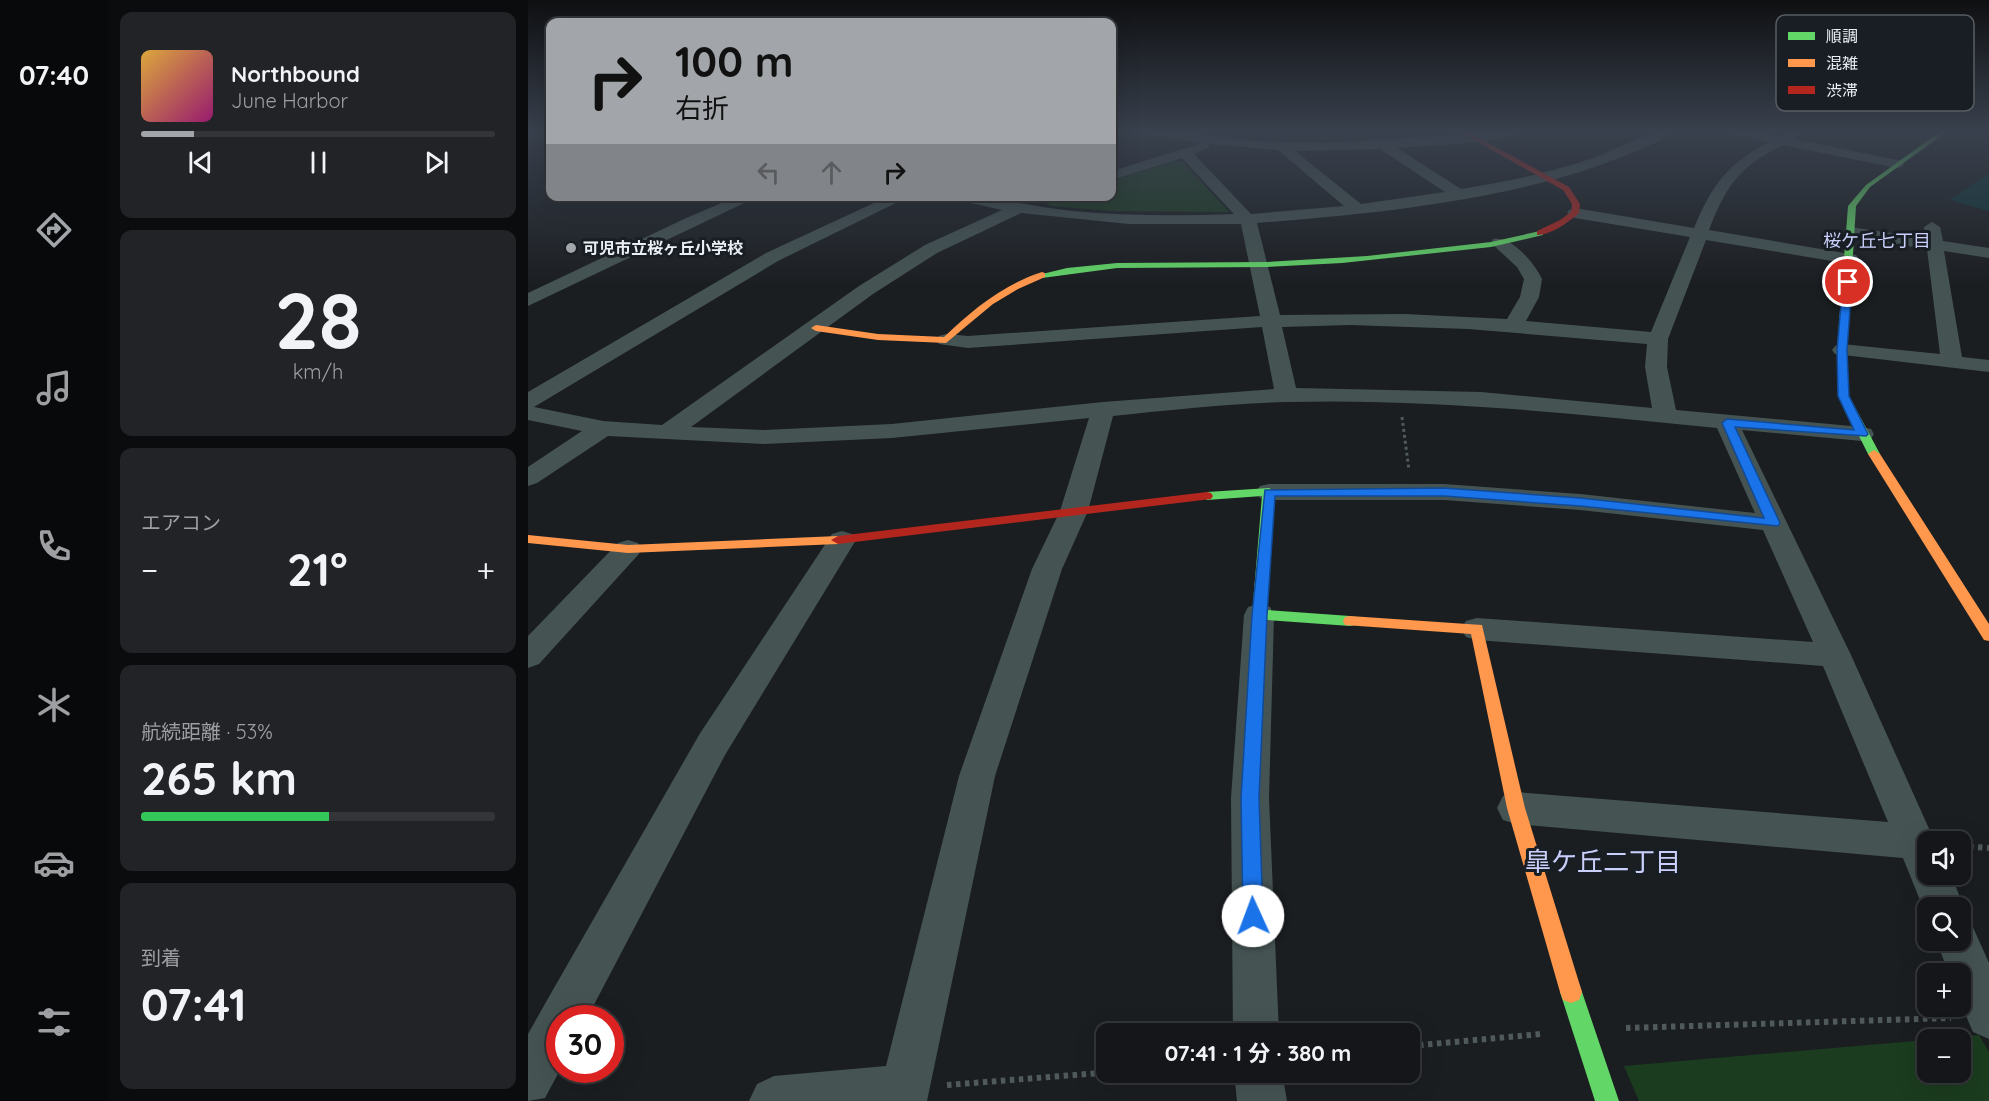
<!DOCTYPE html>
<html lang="ja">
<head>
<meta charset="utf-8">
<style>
	:root { --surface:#141619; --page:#212326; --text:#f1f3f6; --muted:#9d9fa2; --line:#333538; --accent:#a2a6aa }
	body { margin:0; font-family:Quicksand,"Noto Sans JP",sans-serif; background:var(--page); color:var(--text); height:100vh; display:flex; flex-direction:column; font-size:22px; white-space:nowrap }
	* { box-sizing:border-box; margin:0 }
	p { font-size:20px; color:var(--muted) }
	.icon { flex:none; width:33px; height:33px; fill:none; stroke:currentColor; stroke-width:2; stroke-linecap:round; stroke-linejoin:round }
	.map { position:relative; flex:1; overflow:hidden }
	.drawer { display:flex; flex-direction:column; gap:12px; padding:12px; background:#0b0c0e; width:420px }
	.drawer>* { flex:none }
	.top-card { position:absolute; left:18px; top:18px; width:570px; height:183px; border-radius:12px; box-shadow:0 6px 24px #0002,0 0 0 2px var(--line); background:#a2a6aa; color:#111; overflow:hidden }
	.controls { position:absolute; left:1389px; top:831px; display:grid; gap:12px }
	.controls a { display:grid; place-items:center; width:54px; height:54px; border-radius:12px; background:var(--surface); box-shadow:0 6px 24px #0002,0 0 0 2px var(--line); font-size:30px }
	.speed { position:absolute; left:18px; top:1005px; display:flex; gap:12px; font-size:30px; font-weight:700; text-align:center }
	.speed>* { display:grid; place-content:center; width:78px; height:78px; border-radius:50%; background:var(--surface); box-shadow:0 6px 24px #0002,0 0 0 2px var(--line); line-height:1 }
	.speed .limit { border:9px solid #d22; background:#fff; color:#111 }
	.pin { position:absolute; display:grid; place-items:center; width:51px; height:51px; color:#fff; margin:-26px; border:3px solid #fff; border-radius:50%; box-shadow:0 2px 6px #0007 }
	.me { position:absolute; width:66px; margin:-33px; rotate:358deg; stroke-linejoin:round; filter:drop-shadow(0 0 4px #0008) }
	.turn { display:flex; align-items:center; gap:21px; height:126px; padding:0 30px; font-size:27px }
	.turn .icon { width:78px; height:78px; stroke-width:2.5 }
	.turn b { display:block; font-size:42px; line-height:51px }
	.lanes { display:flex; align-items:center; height:57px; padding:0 30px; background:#0003; justify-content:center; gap:30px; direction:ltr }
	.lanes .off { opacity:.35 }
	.big { font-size:45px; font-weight:700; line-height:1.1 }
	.drawer .tile { flex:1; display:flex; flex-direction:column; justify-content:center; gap:9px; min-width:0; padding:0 21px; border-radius:12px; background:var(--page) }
	.drawer .dial { align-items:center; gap:0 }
	.dial b { font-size:78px; line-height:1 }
	.song { display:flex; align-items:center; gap:18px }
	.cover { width:72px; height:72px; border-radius:9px; background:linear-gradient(135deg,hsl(40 70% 55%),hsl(320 70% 35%)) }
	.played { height:6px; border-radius:3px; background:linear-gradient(90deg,var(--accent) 15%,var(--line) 15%) }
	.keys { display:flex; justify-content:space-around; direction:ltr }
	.heat { display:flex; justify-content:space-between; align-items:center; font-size:33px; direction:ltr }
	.charge { height:9px; border-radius:4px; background:linear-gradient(90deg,#34c759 53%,var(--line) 0) }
	.trip { position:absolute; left:568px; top:1023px; width:324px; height:60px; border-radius:12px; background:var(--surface); box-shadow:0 6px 24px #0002,0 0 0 2px var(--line); font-weight:700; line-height:60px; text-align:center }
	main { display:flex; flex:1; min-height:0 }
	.tab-bar { display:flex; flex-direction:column; width:108px; justify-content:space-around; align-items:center; background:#08090a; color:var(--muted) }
	.tab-bar .icon { width:42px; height:42px }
	.tab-bar .on { color:var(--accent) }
	.tab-bar b { font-size:27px; color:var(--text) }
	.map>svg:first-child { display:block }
</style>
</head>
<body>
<main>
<nav class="tab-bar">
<b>07:40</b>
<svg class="icon on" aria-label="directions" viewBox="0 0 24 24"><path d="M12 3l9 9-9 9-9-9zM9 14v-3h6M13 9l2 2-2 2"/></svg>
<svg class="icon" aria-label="music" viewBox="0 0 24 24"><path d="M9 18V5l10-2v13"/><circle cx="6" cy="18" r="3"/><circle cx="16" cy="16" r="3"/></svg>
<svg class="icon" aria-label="phone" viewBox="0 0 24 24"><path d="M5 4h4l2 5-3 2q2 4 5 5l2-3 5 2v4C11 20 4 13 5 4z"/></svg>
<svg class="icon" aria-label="climate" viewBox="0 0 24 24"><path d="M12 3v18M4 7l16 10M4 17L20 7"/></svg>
<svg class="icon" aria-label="car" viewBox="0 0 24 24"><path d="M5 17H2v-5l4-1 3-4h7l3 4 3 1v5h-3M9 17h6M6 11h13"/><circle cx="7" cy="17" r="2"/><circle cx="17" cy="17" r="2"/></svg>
<svg class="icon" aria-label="filters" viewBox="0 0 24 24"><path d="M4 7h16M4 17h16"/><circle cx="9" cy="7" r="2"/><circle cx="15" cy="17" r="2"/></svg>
</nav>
<section class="drawer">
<div class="tile">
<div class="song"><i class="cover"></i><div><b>Northbound</b><p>June Harbor</p></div></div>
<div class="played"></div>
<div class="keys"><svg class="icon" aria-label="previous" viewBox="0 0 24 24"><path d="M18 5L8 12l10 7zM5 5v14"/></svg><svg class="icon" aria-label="pause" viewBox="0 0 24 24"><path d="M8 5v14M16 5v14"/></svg><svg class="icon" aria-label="next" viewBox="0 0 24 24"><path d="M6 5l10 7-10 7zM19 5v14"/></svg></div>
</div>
<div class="tile dial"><b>28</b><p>km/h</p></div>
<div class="tile"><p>エアコン</p>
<div class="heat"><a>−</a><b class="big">21°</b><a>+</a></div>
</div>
<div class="tile"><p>航続距離 · 53%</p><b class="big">265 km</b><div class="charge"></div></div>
<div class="tile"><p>到着</p><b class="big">07:41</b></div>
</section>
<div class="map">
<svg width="1461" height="1101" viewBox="0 0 1461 1101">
	<rect width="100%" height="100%" fill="#1b1e21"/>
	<path fill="#1b3c1f" d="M645,161H654L701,212L585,211L523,206L518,203L537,197L584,196V181Z
		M1451,1035L1461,1052V1101H1111L1096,1066L1399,1040L1400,1072H1432V1040L1404,1039Z"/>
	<path fill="#0c3437" d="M1461,173V211L1422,200Z"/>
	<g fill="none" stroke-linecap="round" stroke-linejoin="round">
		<path stroke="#505a5a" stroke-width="3" stroke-dasharray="3 3" stroke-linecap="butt" d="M874,417L881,470"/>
		<path stroke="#505a5a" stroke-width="6" stroke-dasharray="4.5 4.5" stroke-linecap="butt" d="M1432,846L1461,848
			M1098,1028L1423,1018
			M882,1046L1013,1034
			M419,1085L585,1072"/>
		<path fill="#455453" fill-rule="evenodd" d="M584,131H599L584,138Z
			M617,131H644L727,141L798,143L992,131C980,143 891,146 869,148L933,189C976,182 1018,174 1059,160C1088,151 1116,131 1146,131C1138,140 1121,145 1110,150C1000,199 849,214 729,223L752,315L876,314L979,319L992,297L996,279L989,267L963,243L965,239C984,235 1007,264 1014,279L1011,297L998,321L1123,332L1162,237L1047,218L1039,213L1041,210L1047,208L1166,228C1184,185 1199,164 1241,142L1202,134L1201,131H1226L1252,136L1262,131H1278L1266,139L1374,161L1376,164L1374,167L1369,168L1255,145C1210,168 1199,184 1181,230L1322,254L1328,255L1331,259L1328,263L1322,264L1178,240L1140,339L1139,367L1148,410L1334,427L1343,429L1346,434L1343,439L1334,441L1214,430L1323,655L1407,842H1400V874H1423L1436,908L1432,916V908H1400V920L1375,858L988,824L975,820L969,808L975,796L988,792L1360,822L1295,666L949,640L938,637L933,629L938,621L949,618L1285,642L1235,530L1052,510L916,500H741L732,498L728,492L732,486L741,484H916L1052,494L1227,513L1189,428C1046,414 902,398 757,402C700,404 642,410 585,416L560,511L534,569L467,776L399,1101H221L229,1084L246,1076L358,1066L431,776L504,569L532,511L561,418L364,438L236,444L80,436L9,483L0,486V467L54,431L0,420V392L238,253L361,196H382L250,261L6,407L75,421L134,425L331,286L397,245L474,210L425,199L423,196C465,196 504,207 545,211C599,216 652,216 706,214L654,158L584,180V171L674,143L623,135ZM680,144L750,150L816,206L723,214L666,154L682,147ZM852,149L917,192L833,204L767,151ZM493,213L601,224H713L732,316L440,336L418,334L411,336L408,340L411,344L440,348L734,327L746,389L575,402L364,424L236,430L163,427L345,294L409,253ZM822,325L940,329L1119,344L1117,367L1124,408L953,392L768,388L754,327Z
			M210,196H231L0,306V293L156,219Z
			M1404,222L1412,227L1415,241L1461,248V258L1416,251L1434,357L1461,360V372L1307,354L1304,350L1307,346L1314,344L1412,354L1399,249L1322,237L1314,232L1322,227L1397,238L1396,227Z
			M314,531L324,534L328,540L197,755L59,1018H32V1070L17,1098L0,1101V1034L18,1002L171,735L304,534Z
			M100,540L110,543L114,549L110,555L11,664L0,668V636L90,543Z
			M731,604L742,607L746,615L741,798L751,1034H705L703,798L716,615L720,607Z
			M1432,920L1444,925L1461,963V1039L1445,1032L1432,1002V974H1421L1408,940H1432Z
			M706,1072H754L759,1101H709Z"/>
		<path fill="#63d668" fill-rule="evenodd" d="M1413,131H1420L1342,187L1328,206L1319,350L1321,396L1352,454L1346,458L1340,454L1311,396L1309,350L1320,206L1338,185Z
			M1012,231H1015V235L963,247L814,263L739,267L589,268L514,278L510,275L539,268L589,263L739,262L839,256L963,242Z
			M741,488L747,492L739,610L822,616L827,617L829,621L827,625L822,626L726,619L724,615L734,496L679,500L673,496L679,492Z
			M1043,981L1051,984L1054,992L1091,1101H1067L1032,992L1035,984Z"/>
		<path fill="#ff974d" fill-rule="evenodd" d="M514,272L517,273V277L490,289L465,304L418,343L350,340L288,331L283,328L288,325L350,334L416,337C444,310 476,284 514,272Z
			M1346,450L1352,454L1461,624V641L1456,640L1340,454Z
			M0,535L100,545L310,536L317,540L310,544L100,553L0,543Z
			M822,616L954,625L997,808L1054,992L1051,1000L1043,1003L1035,1000L1032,992L979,808L943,634L817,625L815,621L817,617Z"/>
		<path fill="#b3261e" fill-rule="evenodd" d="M930,131H938L1041,187L1052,204L1051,213C1041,222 1023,235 1009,235V231L1032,220L1043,212L1044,204L1035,190Z
			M679,492L683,493L685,496L683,499L310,544L303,540L310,536Z"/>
	</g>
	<linearGradient id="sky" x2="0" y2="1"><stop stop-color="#0f1012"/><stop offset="0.46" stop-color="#39414e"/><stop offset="1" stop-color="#39414e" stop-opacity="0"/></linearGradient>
	<rect width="1461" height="285" fill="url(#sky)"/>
	<path fill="#1a73e8" stroke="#114b97" stroke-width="1.5" d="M1320,279L1324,282L1319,350L1321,396L1340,434L1338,436L1207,427L1252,523L1250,526L1052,506L916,496H747L739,615L731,798L735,916L732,923L725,926L718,923L715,916L713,798L724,615L737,490L916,488L1052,498L1236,518L1194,423L1199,419L1326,430L1310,396L1309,350L1315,282Z"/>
	<circle fill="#a2a6aa" stroke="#181e24" stroke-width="2" cx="43" cy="248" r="6"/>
	<g text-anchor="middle" stroke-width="6" stroke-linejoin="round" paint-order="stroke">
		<g font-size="16" font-weight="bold" fill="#ebeff4" stroke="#181e24" text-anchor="start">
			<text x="55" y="254">可児市立桜ヶ丘小学校</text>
		</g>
		<g font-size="18" fill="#cad0fb" stroke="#181e24">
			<text x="1349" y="247">桜ケ丘七丁目</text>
		</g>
		<g font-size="26" fill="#cad0fb" stroke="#181e24">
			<text x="1075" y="871">皐ケ丘二丁目</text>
		</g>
	</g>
	<rect x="1248" y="15" width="198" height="96" rx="9" fill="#181e24" stroke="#575d62" stroke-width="1.5"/>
	<rect x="1260" y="32" width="27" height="8" fill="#63d668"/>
	<rect x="1260" y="59" width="27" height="8" fill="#ff974d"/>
	<rect x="1260" y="86" width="27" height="8" fill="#b3261e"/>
	<g font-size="16" fill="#ebeff4">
		<text x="1298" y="42">順調</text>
		<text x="1298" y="69">混雑</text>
		<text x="1298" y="96">渋滞</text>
	</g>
</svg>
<div class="controls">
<a><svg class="icon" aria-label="sound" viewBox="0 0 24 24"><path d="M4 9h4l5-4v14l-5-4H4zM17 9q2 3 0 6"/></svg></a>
<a><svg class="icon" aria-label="search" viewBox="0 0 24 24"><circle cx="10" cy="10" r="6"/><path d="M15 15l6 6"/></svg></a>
<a>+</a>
<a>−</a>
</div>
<div class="speed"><div class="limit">30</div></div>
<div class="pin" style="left:1320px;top:282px;background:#d93025"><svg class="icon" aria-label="arrive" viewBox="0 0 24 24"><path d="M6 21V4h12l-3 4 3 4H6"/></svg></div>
<svg class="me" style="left:725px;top:916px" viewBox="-20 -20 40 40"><circle r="19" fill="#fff"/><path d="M0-13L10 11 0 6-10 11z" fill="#1a73e8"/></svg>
<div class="trip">07:41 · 1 分 · 380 m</div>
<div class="top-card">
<div class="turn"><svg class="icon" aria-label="right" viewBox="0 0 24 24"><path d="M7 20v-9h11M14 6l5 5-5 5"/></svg><div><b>100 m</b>右折</div></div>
<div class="lanes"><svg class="icon off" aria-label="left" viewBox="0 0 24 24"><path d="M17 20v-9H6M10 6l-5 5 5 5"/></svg><svg class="icon off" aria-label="ahead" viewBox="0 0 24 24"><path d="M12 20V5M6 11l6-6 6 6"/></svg><svg class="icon" aria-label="right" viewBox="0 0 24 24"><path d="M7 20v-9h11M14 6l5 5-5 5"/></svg></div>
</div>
</div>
</main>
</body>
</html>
